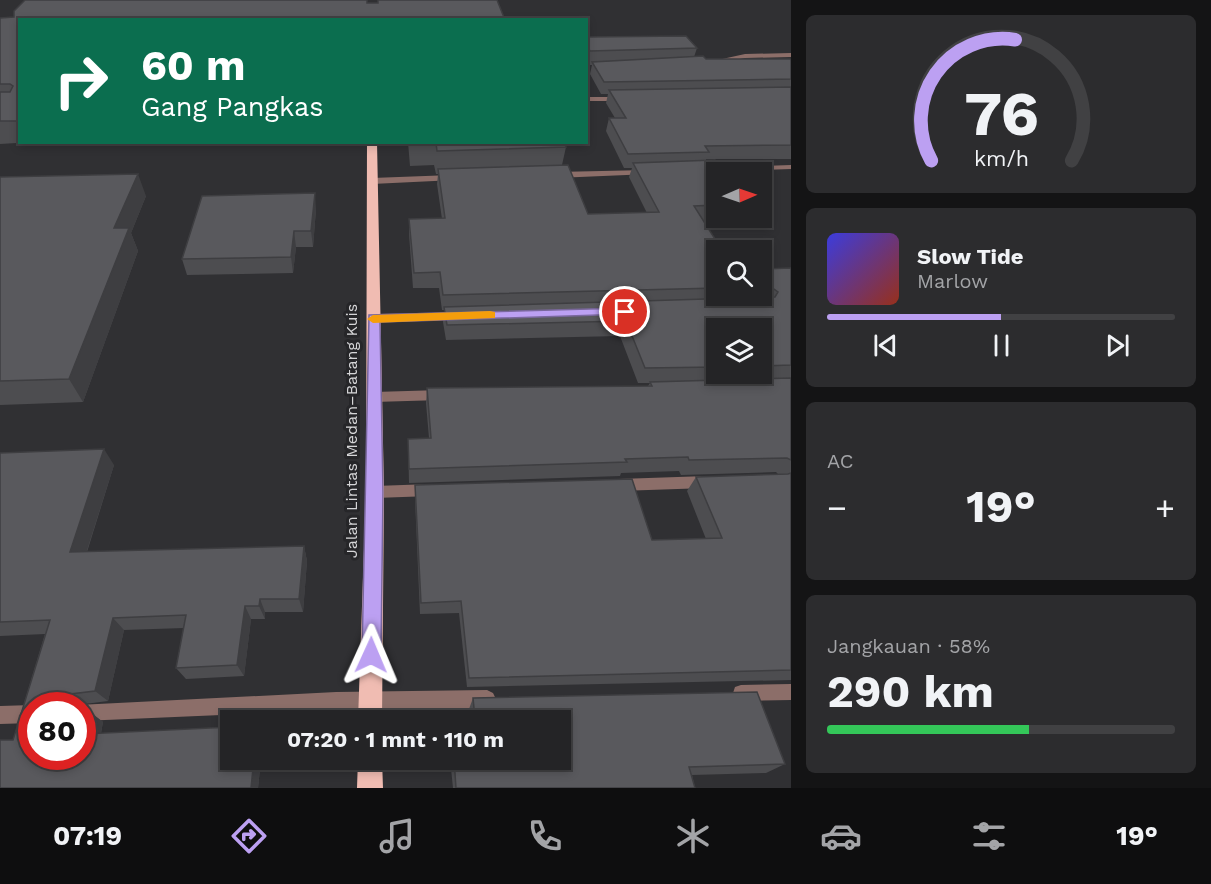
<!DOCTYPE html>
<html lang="id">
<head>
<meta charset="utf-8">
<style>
	:root { --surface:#242426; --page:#2c2c2e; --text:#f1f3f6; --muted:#a3a4a7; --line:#414143; --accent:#bca0f2 }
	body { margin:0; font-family:"Work Sans",sans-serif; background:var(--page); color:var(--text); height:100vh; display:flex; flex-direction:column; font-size:22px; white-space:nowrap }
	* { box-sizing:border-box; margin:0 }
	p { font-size:20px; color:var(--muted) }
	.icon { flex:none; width:33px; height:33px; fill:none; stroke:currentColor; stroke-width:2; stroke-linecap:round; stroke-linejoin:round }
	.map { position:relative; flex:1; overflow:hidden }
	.side { display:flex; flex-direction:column; gap:15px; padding:15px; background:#141415; width:420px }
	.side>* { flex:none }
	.top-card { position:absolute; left:18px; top:18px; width:570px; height:126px; border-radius:0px; box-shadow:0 3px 9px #0003,0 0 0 2px var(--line); background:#0b6e4f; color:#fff; overflow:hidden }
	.needle { width:39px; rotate:88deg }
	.fabs { position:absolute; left:706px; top:162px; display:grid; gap:12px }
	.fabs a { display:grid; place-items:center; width:66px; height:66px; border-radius:0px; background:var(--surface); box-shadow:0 3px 9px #0003,0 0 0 2px var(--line); font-size:30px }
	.speed { position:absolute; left:18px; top:692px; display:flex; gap:12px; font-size:30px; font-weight:700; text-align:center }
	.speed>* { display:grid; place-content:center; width:78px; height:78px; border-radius:50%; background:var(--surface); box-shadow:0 3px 9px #0003,0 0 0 2px var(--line); line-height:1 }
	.speed .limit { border:9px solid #d22; background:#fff; color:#111 }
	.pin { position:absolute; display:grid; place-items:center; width:51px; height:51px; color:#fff; margin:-26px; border:3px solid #fff; border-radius:50%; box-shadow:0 2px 6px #0007 }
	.me { position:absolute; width:66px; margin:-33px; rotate:1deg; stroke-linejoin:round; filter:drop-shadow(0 0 4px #0008) }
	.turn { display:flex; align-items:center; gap:21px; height:126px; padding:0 24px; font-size:27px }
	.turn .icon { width:78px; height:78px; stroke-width:2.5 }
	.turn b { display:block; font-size:42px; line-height:51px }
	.big { font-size:45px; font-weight:700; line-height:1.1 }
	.side .tile { flex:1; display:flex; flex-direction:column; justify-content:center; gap:9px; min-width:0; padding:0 21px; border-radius:9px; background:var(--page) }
	.side .dial { align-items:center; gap:0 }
	.dial svg { height:156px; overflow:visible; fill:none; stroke:var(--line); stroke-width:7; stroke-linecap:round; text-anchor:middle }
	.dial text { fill:var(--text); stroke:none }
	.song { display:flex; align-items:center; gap:18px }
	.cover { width:72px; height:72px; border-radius:9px; background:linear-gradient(135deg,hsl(240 70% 55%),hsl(10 70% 35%)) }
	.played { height:6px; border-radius:3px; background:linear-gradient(90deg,var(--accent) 50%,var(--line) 50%) }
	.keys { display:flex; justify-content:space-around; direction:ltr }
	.heat { display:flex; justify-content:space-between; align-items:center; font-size:33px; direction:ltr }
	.charge { height:9px; border-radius:4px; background:linear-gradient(90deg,#34c759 58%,var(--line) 0) }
	.trip { position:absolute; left:220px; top:710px; width:351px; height:60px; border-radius:0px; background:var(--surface); box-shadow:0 3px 9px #0003,0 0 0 2px var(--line); font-weight:700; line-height:60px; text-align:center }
	.menu { display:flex; height:96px; justify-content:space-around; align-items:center; background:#0e0e0f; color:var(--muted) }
	.menu .icon { width:42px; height:42px }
	.menu .selected { color:var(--accent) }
	.menu b { font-size:27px; color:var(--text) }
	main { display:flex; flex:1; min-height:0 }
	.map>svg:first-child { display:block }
</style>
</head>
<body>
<main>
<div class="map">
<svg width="791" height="788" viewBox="0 0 791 788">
	<rect width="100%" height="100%" fill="#303033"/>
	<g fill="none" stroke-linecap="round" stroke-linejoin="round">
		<path fill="#8c6e69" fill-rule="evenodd" d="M791,53V57L745,58L707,65L704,63L745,54Z
			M586,97H621L625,99L621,101H586Z
			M791,165V169L706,172L702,170L706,168Z
			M647,170H650V174L556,178L552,175L556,172Z
			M452,175L455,176V180L372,184L368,181L372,178Z
			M459,312L464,316L463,319L373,322L368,318L373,314Z
			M441,390L445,392L447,395L445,398L441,400L374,402L370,400L368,397L370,394L374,392Z
			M707,476L712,478L714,482L712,486L707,488L619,491L614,489L612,485L614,481L619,479Z
			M431,484L436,486L438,490L436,494L431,496L375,498L370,496L368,492L370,488L375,486Z
			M791,684V700L741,701L735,699L733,693L735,687L741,685Z
			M487,690L493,693L496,699L493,705L487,708L336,710L82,721V705H78L336,692Z
			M32,705V723L0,724V706Z"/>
		<path fill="#f0bcb2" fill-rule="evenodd" d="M367,142H377L384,492L382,720H358L366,492Z
			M358,759H382L383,788H357Z"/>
	</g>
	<path fill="#4d4d50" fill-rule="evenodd" d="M367,0V3L20,20V142H33L0,144V18Z
		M586,37L697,48L694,57L706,59L791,60V159H706V160L717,172V218H740L739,220H703L717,250V296H762V269L791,268V680L467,687L459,613L420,614L415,499V485L652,540L706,539L687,491L696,477L779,475L776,472L681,475L679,471L621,473L620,476L409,483L408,439L429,438L426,403L427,388L648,386L650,383H638L620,336L446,340L443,322L444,310H442L439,288H413L409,234V219H442L437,184L438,174H436L434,165L410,166L408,142H564L566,147L562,165L588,214L647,213L629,177L632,168H624L606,131L609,118H615L606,103L608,94H601L590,74L592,65H587L586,64ZM717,328H762V374H717Z
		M0,177L146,196L131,233L138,251L83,402L0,405Z
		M316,209L313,247H296L293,273L187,275L182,259Z
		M0,453L114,465L87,552L304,546L307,561L303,612H265V619H251L244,676L186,679L176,668L184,628L124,630L108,701L77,705L32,756L90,712L103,722L101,733L261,759L258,788H0L13,740L45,634L0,636Z
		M473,698L785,764L766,773L692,775L695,788H453L450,759H561V720H450L451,719L470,718L469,709Z"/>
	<path fill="#3e3e41" d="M138,174L146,196L131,233L138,251L83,402L69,379L114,228Z
		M315,193L316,209L313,247L311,231Z
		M294,231L296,247L293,273L291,257Z
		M104,449L114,465L82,566L70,552Z
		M304,546L307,561L303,612L299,599Z
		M260,599L265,612V619L259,606Z
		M245,606L251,619L244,676L237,665Z
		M113,618L124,630L108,701L95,691Z
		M66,697L77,705H66Z
		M90,712L103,722L99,743L85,734Z
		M254,759H261L258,788H251Z"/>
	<path fill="#59595d" stroke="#3e3e41" stroke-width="1.5" d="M25,0H367V3H378V0H497L505,20H20V121H0V92H10L13,86L10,84H0V18L14,17V11Z
		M686,36L697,48L590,51L586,45V37Z
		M703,56L706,59H790L791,60V79L604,82L592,62Z
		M791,87V145L705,146L709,152L628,154L609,118H626L609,90Z
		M411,142H564L566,147L437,151L436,143H411Z
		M715,160L724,172H717V205L694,206L722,250H717V288L443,295L440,272L414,273L409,219L445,218L438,169L568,165L588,214L659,212L633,163Z
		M138,174L114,228H129L69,379L0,381V177Z
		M315,193L311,231H294L291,257L182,259L202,196Z
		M791,268V365L762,366V328H717V367L645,368L626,321L447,325L444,307L775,297L778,292L771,287H762V269Z
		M791,378V460L787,458L689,460L688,457L625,459L627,462L409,469L408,439L431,438L427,388L652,386L650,382Z
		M104,449L70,552L304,546L299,599H260L259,606H245L237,665L176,668L186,615L113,618L95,691L62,695L66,697V705H32V756H82V713L90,712L85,734L231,727V759H254L251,788H0V740H13L50,620L0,622V453Z
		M791,473V670L469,678L461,601L421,603L415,485L632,479L652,540L722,538L696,477L788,474Z
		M757,692L785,764L689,767L695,788H456L454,759H561V720H451V719L475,718L473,698Z"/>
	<path fill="#bca0f2" stroke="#7a689d" stroke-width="1.5" d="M625,308L629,309V314L380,322L383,492L381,655L378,661L371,664L365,661L362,655L369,315Z"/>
	<path fill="#f59e0b" d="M490,311L495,312V318L373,323L367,319L373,315Z"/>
	<g text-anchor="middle" stroke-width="6" stroke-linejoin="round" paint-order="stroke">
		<g font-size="16" fill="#d5d5d7" stroke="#262629">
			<text transform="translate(351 431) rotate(-90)" y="6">Jalan Lintas Medan–Batang Kuis</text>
		</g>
	</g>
</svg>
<div class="fabs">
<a><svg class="needle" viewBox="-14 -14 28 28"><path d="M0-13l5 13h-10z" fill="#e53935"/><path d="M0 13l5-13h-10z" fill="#a3a4a7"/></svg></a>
<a><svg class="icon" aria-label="search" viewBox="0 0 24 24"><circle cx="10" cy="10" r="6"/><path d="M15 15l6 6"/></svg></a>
<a><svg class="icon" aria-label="layers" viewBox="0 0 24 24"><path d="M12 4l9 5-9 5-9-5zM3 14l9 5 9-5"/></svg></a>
</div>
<div class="speed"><div class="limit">80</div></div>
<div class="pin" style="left:625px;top:312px;background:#d93025"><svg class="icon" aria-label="arrive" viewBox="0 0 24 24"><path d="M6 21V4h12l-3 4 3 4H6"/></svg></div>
<svg class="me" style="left:371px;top:655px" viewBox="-20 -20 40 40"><path d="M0-17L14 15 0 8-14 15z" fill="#bca0f2" stroke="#fff" stroke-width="4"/></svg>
<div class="trip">07:20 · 1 mnt · 110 m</div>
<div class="top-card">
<div class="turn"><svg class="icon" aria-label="right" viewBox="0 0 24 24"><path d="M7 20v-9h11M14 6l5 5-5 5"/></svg><div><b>60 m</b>Gang Pangkas</div></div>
</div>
</div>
<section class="side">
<div class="tile dial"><svg viewBox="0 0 100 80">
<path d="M14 69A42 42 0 1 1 86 69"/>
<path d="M14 69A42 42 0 0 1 57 7" stroke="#bca0f2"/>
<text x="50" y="56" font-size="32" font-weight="700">76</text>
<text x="50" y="72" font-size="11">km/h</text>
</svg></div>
<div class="tile">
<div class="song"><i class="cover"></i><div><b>Slow Tide</b><p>Marlow</p></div></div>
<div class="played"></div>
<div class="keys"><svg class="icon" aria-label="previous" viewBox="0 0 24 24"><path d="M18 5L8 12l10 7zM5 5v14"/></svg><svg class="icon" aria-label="pause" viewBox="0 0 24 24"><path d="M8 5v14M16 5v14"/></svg><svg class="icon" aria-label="next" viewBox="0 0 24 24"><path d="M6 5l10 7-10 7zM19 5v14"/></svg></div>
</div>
<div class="tile"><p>AC</p>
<div class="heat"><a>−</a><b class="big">19°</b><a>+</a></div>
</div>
<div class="tile"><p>Jangkauan · 58%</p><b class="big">290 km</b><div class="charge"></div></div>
</section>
</main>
<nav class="menu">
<b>07:19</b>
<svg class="icon selected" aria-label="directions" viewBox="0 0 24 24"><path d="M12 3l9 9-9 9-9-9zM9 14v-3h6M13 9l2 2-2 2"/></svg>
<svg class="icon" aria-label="music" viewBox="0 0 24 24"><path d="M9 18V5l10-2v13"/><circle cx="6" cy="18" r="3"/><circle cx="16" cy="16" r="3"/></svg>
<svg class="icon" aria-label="phone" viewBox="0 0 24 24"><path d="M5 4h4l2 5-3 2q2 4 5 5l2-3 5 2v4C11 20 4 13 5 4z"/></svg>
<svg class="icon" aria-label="climate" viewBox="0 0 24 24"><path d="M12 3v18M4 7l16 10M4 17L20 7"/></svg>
<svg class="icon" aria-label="car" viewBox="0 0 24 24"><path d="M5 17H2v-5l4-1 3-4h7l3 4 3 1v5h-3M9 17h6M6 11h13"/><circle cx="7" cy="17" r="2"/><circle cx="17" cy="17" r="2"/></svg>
<svg class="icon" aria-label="filters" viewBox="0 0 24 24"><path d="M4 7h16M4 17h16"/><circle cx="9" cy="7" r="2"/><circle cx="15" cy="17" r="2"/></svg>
<b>19°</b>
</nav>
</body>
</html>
